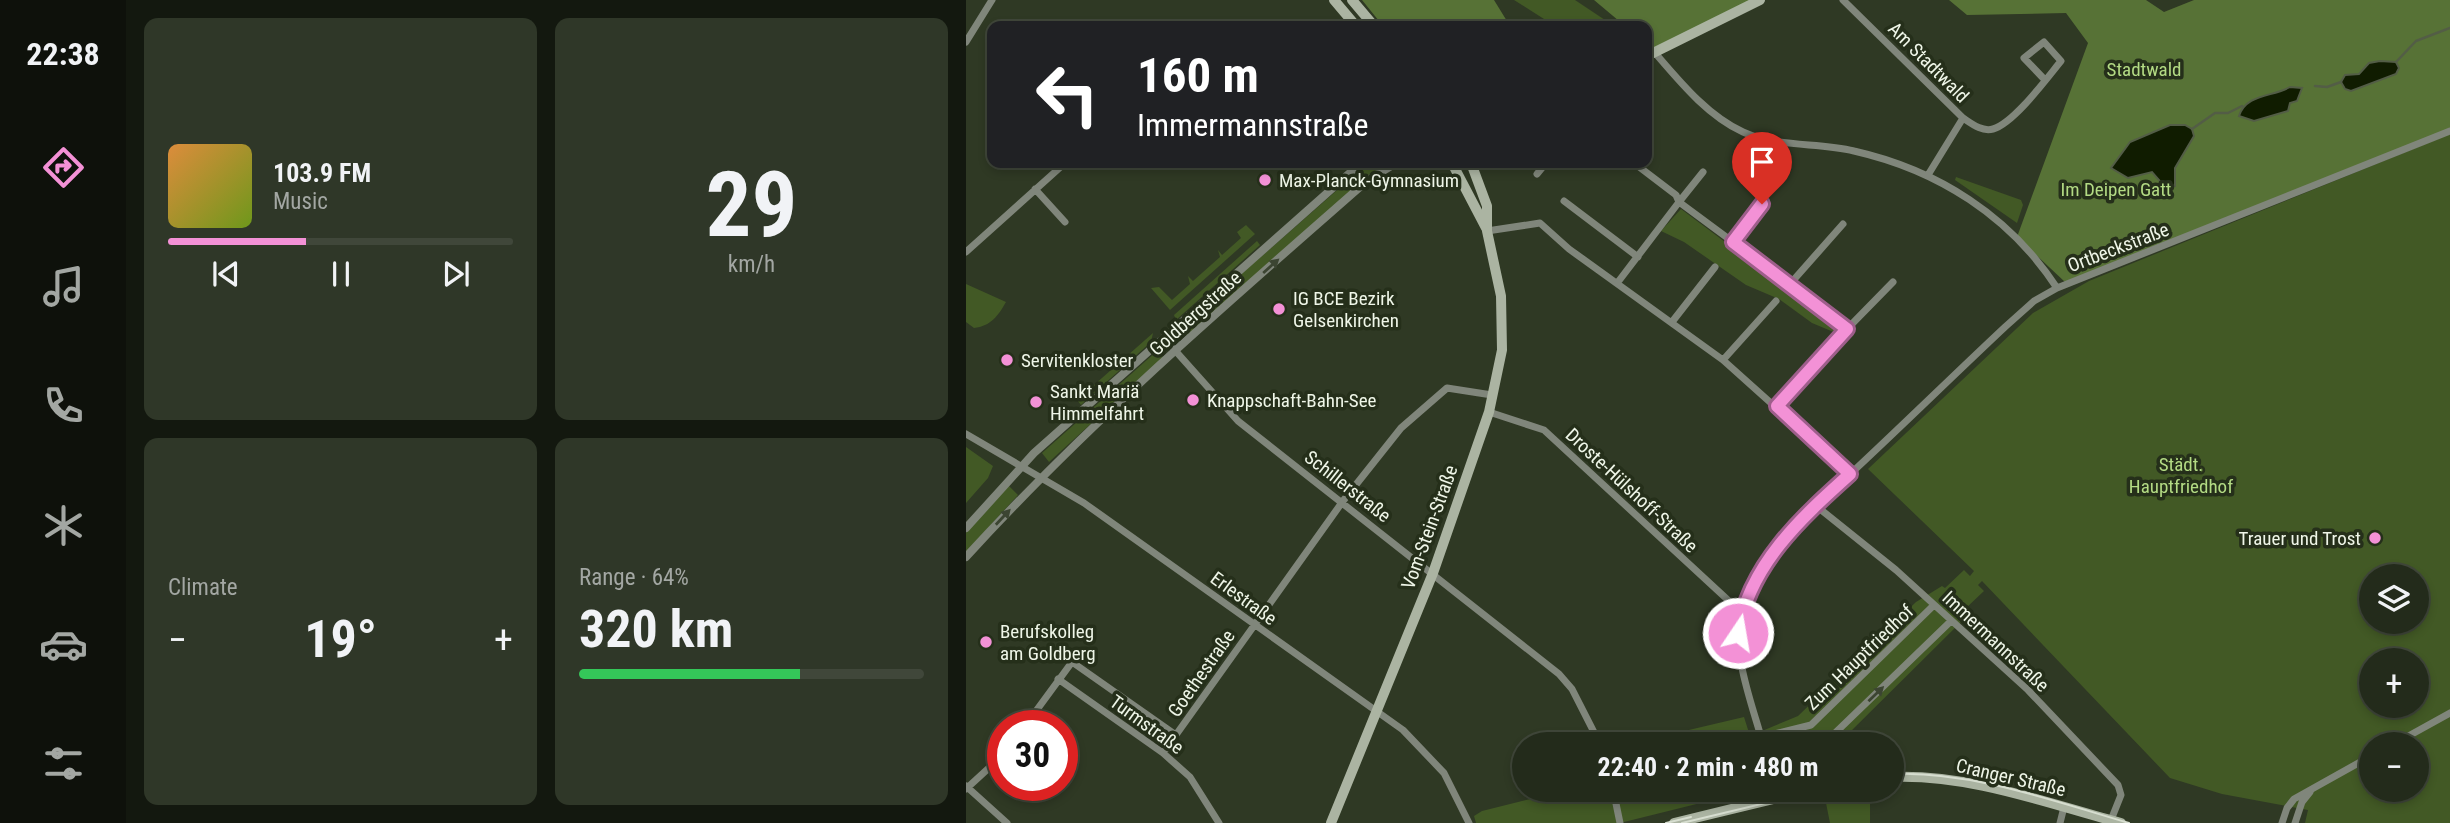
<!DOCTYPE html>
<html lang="en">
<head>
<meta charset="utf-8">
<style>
	:root { --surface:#232b1b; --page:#2f3728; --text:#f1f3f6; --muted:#a3a7a3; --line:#40473a; --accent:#f391d6 }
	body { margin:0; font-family:"Roboto Condensed",sans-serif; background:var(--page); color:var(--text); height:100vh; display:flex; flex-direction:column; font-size:26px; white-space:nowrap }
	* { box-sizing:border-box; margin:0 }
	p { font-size:23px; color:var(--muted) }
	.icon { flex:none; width:38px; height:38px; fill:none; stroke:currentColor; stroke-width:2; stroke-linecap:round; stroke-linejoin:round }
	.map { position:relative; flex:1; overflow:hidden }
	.details { display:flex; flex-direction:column; gap:18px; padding:18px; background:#13180f; width:840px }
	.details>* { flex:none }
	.guide { position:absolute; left:21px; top:21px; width:665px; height:147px; border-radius:14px; box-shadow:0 4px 10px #0003,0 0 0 2px var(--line); background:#202124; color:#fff; overflow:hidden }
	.fabs { position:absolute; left:1393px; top:564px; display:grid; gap:14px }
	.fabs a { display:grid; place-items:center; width:70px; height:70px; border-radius:50%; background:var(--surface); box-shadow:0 4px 10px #0003,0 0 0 2px var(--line); font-size:35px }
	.speed { position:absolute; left:21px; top:710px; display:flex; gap:14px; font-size:35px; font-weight:700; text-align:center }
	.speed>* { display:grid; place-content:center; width:91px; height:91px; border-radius:50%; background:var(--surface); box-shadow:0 4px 10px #0003,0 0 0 2px var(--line); line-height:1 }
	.speed .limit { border:10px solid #d22; background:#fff; color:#111 }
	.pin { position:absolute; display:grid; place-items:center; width:60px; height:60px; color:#fff; margin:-72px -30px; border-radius:50% 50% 50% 0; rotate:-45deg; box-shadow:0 0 7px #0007 }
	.pin .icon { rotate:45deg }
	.me { position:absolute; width:77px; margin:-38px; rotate:12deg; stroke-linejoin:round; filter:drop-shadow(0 0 5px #0008) }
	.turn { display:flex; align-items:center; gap:24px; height:147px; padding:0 35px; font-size:32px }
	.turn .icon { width:91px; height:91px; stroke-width:2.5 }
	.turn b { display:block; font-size:49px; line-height:60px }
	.big { font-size:52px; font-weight:700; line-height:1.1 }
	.details .widget { flex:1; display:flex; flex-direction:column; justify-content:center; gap:10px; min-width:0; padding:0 24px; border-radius:14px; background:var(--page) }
	.details .dial { align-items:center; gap:0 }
	.dial b { font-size:91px; line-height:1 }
	.song { display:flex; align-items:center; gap:21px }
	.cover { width:84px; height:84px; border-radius:10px; background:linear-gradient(135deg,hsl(30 70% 55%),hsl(80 70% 35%)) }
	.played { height:7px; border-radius:4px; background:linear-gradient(90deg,var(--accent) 40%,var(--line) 40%) }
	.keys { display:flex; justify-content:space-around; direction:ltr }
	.heat { display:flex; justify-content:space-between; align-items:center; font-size:38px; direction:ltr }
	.charge { height:10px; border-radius:5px; background:linear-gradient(90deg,#34c759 64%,var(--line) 0) }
	.details .tiles { flex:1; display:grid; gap:18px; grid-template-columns:repeat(2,1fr) }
	.trip { position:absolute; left:546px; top:732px; width:392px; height:70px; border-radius:35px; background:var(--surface); box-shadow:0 4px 10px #0003,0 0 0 2px var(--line); font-weight:700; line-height:70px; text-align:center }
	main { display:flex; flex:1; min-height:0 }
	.menu { display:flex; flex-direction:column; width:126px; justify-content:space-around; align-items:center; background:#0e110b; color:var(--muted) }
	.menu .icon { width:49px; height:49px }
	.menu .selected { color:var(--accent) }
	.menu b { font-size:32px; color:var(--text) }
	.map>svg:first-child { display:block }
</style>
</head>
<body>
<main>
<nav class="menu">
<b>22:38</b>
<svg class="icon selected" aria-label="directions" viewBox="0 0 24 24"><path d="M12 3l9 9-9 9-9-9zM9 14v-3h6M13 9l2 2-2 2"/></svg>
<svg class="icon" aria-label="music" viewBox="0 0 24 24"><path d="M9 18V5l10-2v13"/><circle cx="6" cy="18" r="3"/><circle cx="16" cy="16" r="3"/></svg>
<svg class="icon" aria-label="phone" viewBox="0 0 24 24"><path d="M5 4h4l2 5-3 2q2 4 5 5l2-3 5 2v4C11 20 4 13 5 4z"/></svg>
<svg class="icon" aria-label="climate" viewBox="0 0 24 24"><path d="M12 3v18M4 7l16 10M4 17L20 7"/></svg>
<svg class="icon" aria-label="car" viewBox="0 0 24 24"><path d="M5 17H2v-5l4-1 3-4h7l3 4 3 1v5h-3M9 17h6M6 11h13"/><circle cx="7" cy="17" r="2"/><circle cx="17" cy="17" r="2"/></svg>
<svg class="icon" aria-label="filters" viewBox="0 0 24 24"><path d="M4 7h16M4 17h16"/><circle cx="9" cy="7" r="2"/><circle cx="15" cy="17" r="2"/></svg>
</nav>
<section class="details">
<div class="tiles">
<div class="widget">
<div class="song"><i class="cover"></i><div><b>103.9 FM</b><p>Music</p></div></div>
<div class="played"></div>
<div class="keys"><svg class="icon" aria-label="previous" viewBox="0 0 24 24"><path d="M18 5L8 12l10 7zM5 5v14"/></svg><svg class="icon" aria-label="pause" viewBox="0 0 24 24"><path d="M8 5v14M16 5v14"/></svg><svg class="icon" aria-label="next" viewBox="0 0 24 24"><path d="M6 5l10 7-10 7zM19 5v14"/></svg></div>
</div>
<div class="widget dial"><b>29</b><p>km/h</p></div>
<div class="widget"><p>Climate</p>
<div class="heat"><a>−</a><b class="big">19°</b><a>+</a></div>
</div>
<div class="widget"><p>Range · 64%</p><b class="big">320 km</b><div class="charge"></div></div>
</div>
</section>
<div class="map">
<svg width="1484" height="823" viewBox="0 0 1484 823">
	<rect width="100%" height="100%" fill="#2f3924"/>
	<path fill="#425925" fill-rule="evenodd" d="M548,0H609L645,24L643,26H589Z
		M1484,134V823H1339L1342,810L1256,794L1204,778L1016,581L1012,585L1018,591L999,609L1000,617L879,737L881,744H713L710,733L778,717L784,736L832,716L950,602L976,586L979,588L998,570L1004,576L1008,571L902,469L1067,313L1123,281ZM1405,576H1451V621H1405ZM1405,660H1451V705H1405ZM1405,744H1451V789H1405Z
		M402,163H419L221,336L216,326Z
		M990,177L1055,200L1057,205L1051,223L989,180Z
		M715,209L870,325V333L846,323L813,299L780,285L718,242L695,231Z
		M280,225L289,234L204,310L185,288L193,287L206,300L224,284L222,276L227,281L254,257L252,250L256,255L275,238L271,232Z
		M291,241L294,245L210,320L208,315Z
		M0,284L40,302C32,316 25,326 8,328L0,322Z
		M187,333L185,342L115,405L111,400Z
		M191,351L196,353L197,358L83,462L76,453Z
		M0,447L27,466L22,478L0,503Z
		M42,485L52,495L0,552V531Z
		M605,789H791L654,823H510L508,816L516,811Z
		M904,790V823H864L859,798Z"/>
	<path fill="#577236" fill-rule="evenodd" d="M396,0H528L544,26H417Z
		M628,0H785L689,51L681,44V26H659Z
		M983,0H1180L1198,12L1228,0H1484V129L1099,282L1051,237L1122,43L1100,13L1001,15ZM1204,125L1219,151L1199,187L1164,142Z"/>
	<path fill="#101c00" stroke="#535d46" stroke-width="2" d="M1414,61L1430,62L1433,68L1430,74L1385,91L1379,89L1375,82L1379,75L1393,74L1403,63Z
		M1324,87L1336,88L1331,101L1324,103L1322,111L1288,121L1273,116C1280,94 1306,97 1324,87Z
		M1204,125H1219L1226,129L1228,136L1209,168V186L1199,187L1186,172L1162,178L1145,168L1164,142Z"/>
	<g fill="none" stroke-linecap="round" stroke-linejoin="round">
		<path stroke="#535d46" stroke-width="2.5" d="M1430,62L1450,41L1484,28
			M1349,86L1361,87L1375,82
			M1226,129L1249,113H1262L1276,106"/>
		<path stroke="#80867b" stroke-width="7" d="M877,0L997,118C1006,124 1016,132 1027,129C1048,123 1081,78 1095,61L1078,42L1058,58L1079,80
			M0,42L26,0
			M690,54C715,83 742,116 777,132C812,148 852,142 888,151C972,170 1044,216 1091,288
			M668,163L710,195L713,202L737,172
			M571,174L580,163
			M962,175L997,118
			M69,189L99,222
			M598,201L672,257
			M521,231L574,223L603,249L757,360L884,474
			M767,242L796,204
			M0,252L99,163
			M652,282L713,202L875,322L881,329L811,406
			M824,284L877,224
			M706,322L749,267
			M881,329L927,282
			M198,338L272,421L593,674L606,689L634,744
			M757,360L810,301
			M523,412L578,430L776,613
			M0,434L118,503L437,730L478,773L503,823
			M849,505L930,570L1062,690L1152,785L1155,795L1145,820
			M92,679L197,753L224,777L253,823
			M59,726L106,662L210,735
			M796,737L845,725L968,605
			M797,744C786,703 766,656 775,614C789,551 852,505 896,463C944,418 991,372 1039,327L1068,301L1091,288L1484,131
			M866,744L867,735L985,621
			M1428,744L1484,713
			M197,753L377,501L435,428L481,388L526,395
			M0,786L41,823
			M0,789L37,755
			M647,789L654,823
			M1094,823L1098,807
			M1316,823L1321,808L1328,799L1405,756
			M1329,823L1336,802L1344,792"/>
		<path stroke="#80867b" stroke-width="8" d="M0,528L68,453L395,163
			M0,557C124,421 264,301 402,180L430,163"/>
		<path stroke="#abb4a2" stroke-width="10" d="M368,0L390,26
			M386,0L408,26
			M681,56L794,0
			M486,163L520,228
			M926,777C1004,774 1080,803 1155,823
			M365,823L467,573L523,412L536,350L535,296L521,231V206L505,163
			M708,823L848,789"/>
		<path stroke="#d7ded0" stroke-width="2" d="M926,774C1006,771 1087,801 1163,823
			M700,823L725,817
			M716,823L858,789"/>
	</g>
	<defs><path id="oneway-solid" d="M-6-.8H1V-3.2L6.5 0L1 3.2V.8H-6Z" transform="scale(1.75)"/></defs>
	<g fill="#3c4532">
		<use href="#oneway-solid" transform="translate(305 266) rotate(-42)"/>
		<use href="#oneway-solid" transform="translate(37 517) rotate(-47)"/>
		<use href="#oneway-solid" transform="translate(910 694) rotate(-44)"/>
	</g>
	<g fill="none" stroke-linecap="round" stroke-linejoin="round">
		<g stroke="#9e5e8b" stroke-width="18">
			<path id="route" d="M772,633C783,565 835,518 884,474L811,406L881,329L767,242L796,204"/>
		</g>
		<use href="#route" stroke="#f391d6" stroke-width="12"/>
	</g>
	<g fill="#f391d6" stroke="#252f1a" stroke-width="2.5">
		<circle cx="299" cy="180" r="7"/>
		<circle cx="313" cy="309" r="7"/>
		<circle cx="41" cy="360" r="7"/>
		<circle cx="227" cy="400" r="7"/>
		<circle cx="70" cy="402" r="7"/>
		<circle cx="1409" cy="538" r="7"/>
		<circle cx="20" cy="642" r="7"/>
	</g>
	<g text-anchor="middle" stroke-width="7" stroke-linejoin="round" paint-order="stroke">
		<g font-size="19" fill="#eff6e8" stroke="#252f1a">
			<text transform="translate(963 62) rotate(45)" y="7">Am Stadtwald</text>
			<text transform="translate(1152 247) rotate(-21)" y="7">Ortbeckstraße</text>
			<text transform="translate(229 313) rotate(-42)" y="7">Goldbergstraße</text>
			<text transform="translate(382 486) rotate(38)" y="7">Schillerstraße</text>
			<text transform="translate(666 490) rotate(43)" y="7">Droste-Hülshoff-Straße</text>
			<text transform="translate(463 527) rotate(-70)" y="7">Vom-Stein-Straße</text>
			<text transform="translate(278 598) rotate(36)" y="7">Erlestraße</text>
			<text transform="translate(1030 641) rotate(43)" y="7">Immermannstraße</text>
			<text transform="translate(893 657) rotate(-44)" y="7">Zum Hauptfriedhof</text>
			<text transform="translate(235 673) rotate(-55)" y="7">Goethestraße</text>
			<text transform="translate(181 724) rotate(36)" y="7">Turmstraße</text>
			<text transform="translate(1045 777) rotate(13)" y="7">Cranger Straße</text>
		</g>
		<g font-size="19" fill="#b3db84" stroke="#252f1a">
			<text x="1178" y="76">Stadtwald</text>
			<text x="1150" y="196">Im Deipen Gatt</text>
			<text x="1215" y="471">Städt.<tspan x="1215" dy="22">Hauptfriedhof</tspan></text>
		</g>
		<g font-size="19" fill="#eff6e8" stroke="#252f1a" text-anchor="start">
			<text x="313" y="187">Max-Planck-Gymnasium</text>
			<text x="327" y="305">IG BCE Bezirk<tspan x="327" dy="22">Gelsenkirchen</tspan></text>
			<text x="55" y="367">Servitenkloster</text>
			<text x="84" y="398">Sankt Mariä<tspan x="84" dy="22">Himmelfahrt</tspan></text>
			<text x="241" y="407">Knappschaft-Bahn-See</text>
			<text x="1395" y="545" text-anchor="end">Trauer und Trost</text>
			<text x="34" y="638">Berufskolleg<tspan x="34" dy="22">am Goldberg</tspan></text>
		</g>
	</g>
</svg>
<div class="fabs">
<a><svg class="icon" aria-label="layers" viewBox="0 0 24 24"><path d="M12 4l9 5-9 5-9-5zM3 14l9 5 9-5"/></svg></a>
<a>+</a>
<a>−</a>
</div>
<div class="speed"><div class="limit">30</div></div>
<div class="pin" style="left:796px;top:204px;background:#d93025"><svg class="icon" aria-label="arrive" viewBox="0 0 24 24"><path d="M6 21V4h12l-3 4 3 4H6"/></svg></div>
<svg class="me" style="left:772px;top:633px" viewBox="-20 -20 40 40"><circle r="17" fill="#f391d6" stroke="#fff" stroke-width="3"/><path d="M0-11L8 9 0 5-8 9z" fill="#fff"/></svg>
<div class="trip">22:40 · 2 min · 480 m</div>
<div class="guide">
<div class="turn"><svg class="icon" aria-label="left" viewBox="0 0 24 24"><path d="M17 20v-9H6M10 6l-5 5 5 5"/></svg><div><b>160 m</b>Immermannstraße</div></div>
</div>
</div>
</main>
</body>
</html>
